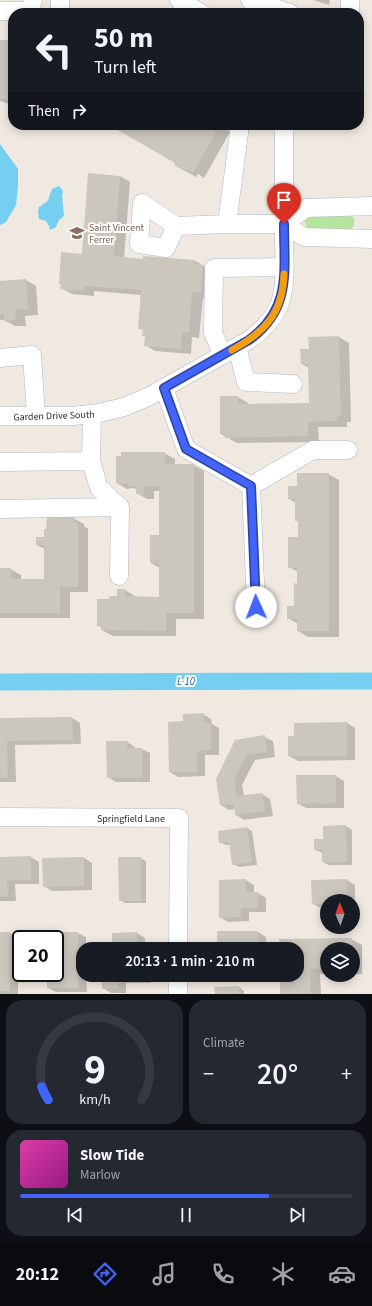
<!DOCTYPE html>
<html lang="en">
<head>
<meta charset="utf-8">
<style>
	:root { --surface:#171b24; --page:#242831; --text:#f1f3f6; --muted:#9ea1a6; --line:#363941; --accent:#4264fb }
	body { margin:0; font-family:"Source Sans 3",sans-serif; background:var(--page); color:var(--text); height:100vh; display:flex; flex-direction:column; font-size:15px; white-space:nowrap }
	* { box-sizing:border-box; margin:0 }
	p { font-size:13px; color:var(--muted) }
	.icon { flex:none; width:22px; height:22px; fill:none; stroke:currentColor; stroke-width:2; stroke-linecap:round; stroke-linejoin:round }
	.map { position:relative; height:994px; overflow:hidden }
	.details { display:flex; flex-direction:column; gap:6px; padding:6px; background:#0d0f14; flex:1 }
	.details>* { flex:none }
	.guide { position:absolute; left:8px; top:8px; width:356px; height:122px; border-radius:16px; box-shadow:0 2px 10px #0003; background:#171b24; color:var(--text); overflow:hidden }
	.needle { width:26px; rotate:358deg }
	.tools { position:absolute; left:320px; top:894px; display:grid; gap:8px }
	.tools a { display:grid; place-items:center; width:40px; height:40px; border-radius:50%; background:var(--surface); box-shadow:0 2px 10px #0003; font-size:20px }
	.speed { position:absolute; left:12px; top:930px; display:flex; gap:8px; font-size:20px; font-weight:700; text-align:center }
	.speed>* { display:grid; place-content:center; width:52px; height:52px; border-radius:50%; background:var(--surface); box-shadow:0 2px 10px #0003; line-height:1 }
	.speed .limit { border:2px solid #111; border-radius:6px; background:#fff; color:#111 }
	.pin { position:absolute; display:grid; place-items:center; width:34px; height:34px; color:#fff; margin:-41px -17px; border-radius:50% 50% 50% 0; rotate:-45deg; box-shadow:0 0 4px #0007 }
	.pin .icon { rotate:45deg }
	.me { position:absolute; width:44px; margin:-22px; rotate:358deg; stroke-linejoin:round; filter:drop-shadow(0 0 3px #0008) }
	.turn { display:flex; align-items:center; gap:14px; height:84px; padding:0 20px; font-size:18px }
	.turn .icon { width:52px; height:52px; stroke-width:2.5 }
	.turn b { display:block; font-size:28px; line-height:34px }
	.then { display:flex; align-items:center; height:38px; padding:0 20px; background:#0003; gap:8px; font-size:15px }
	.big { font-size:30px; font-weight:600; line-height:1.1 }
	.details .card { flex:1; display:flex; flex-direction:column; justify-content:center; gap:6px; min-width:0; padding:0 14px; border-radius:16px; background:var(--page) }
	.details .dial { align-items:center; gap:0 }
	.dial svg { height:104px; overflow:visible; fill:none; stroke:var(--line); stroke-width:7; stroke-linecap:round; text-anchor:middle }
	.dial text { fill:var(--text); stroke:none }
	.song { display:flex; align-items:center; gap:12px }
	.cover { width:48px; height:48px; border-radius:6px; background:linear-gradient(135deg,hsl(320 70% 55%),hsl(310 70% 35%)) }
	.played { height:4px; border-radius:2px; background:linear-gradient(90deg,var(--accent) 75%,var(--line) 75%) }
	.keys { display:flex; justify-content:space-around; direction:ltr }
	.heat { display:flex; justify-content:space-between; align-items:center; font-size:22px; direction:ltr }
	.details .tiles { flex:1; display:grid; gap:6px; grid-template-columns:1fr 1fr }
	.card:last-child { grid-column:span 2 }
	.trip { position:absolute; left:76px; top:942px; width:228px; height:40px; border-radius:16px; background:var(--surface); box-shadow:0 2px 10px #0003; font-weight:600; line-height:40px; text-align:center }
	.menu { display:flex; height:64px; justify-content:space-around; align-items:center; background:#090b0e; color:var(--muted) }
	.menu .icon { width:28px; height:28px }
	.menu .on { color:var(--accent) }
	.menu b { font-size:18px; color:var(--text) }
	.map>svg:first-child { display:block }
</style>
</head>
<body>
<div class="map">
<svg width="372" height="994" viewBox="0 0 372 994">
	<rect width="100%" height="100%" fill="#efe9e1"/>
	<path fill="#b6e59e" d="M349,215L354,218V226L350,230H310L307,228L304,220L305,217Z"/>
	<path fill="#75cff0" d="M0,144L18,169V186L16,205L6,222L0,225Z
		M59,186L63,191L62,196L64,216L59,220L56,227L50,230L49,226L46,221L39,219L38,211L39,207C53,198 46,202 52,189Z"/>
	<path fill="#0003" d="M313,0H330L329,5Z
		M0,41H13V105L0,101Z
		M111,125H166L170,127L171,125H223L227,127L226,129L230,132L204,178L198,174L196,177L175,165L176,162Z
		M120,176L130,182L124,258L144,260V257L195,261L206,267L211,298H203L199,338L192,337L191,354L155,351L145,345L146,337L143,335L144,331L139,328L141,295L94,291V296L72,294L61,288L62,284L60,283L83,255Z
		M26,280L36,286L38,315L25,316L26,326H15L4,320H0V282Z
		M339,337L349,343L351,422H347V427H318L319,442L237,443L221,434L238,397L248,403V405L310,404L309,368L302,364L310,350Z
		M164,453L175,459V465H193L204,471V619H176V636H113L102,630V628L98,625L110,600L118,597V590H125L135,596V597L160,598V568L151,563L160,536V491H154V499H147L137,493V490L134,488L127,489L117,483Z
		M328,474L339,480V637H308L298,631V624L288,618L295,607L298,585V572L289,567L299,538V522L296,520V503L289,499L298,487Z
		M73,518L84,524V526L88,529V592H70V618H0V569H10L21,575V580H45V549L37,545Z
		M203,714L211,719L212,724L219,728V755H205V776L178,777L170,772L184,722Z
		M72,718L80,723L81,744L15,745L16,782H0V719Z
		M347,723L355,728V760L298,761L289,756L295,737Z
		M264,737L273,741L275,757L255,760L242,785L244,796L262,794L270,799L273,816L244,820L236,815L235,809L229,810L221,805L217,779Z
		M107,742H127L135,747V749H142L150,753V782H116L108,777Z
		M336,776L344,781V808H306L297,803Z
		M346,826L352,830V865H329L323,862V853L315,850L324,840V827Z
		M247,828L252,831L257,865L239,867L233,864L231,845H226L220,842Z
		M31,857L39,862V884H15L16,901H0V858Z
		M84,858L92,863V890L52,891L44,886Z
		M140,858L146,861V903H125L120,900Z
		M246,880L254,885V893H258L266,898V912H249V921L228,922L220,917V881Z
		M347,880L355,885V904H353V901H327V921L321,917V908L313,904Z
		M258,932L266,937V947H256V949H218Z
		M0,933H10L18,938V994H0Z
		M78,933L86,937V949H83V975H86L87,992H56L48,988V973H55V939H52Z
		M137,933L145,938V948L147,949H113Z
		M351,939L362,945V974H353V949H327V974H320L321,994H281V975H297V949H281Z
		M103,975H151V983H126V993H111L103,988Z
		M239,987L244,991V994H216Z"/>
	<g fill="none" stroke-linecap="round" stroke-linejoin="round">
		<path stroke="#75cff0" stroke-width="17" d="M0,682L372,681"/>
	</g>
	<path fill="#cbc7bf" d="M0,40H13V102H9V99H0Z
		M109,125L169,126L220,125L193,173L187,169L186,172L174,165L175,163Z
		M88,173L120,176L114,256L143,259V256L195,260V264L203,265L201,293L192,292L189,332H182L181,349L144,346L145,336H142L143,329H138L141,290L84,286V291L60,289L61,284H59L61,252L82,254Z
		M26,279L28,309L15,310L16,320L4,321V314H0V281Z
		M339,336L341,416L337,417V421L308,422V436L225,438V434H220V396H238V404L309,403L308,364H301L300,349H309L308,337Z
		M121,452H165V464H194V613H166V631L101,630V626H97V599H109V596H117V589H125V596L159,597V563H150V535H159V486H144V494H136V486H128V483H116V456H121Z
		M297,473H329V631H297V619H287V606H294V583L297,584V568H288V537H298V521H295V499H288V486H297Z
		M47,517H74V522H78V587H60V613H0V568H11V579H44V545H36V537H44V529H46Z
		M204,713V723H211V750L197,751V772H169L168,722L183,721V714Z
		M72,717L73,740L7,741L8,778H0V718Z
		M347,722V756H288V736H294V723Z
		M265,735L267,752L246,755L234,780L237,796L262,793L265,811L235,815L234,804L220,805L216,779L235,740Z
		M106,741H127V748H142V778H107Z
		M296,775H336V803L297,804Z
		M346,825L347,862H322V850H314V839H323V826Z
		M247,827L252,862L232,865L229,842L219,843L218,831Z
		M31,856V880H7L8,896L0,897V857Z
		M84,857V886L43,887L42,858Z
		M118,857H141V901H119Z
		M246,879V892H258V908H241V917L219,918V880Z
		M347,879V900L327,901V918H320V904H312L311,880Z
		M217,931H258V943H248V949H217Z
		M0,932H10V991H0Z
		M51,932H78L79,988H47V973H55V939H51Z
		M137,932V945H142V949H112V933Z
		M352,938V949H327V968L310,969L311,994H280V975H297V949H280L279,939Z
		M102,975H143V979H118V988L102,989Z
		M239,986V994H215L214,987Z"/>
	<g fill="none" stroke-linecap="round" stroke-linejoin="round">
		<g stroke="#b4b7c1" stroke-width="19">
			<path id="minor" d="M60,0V13
				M179,0L201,13
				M250,0L290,13
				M350,0V13
				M0,11H30L33,0
				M227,224L240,125
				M284,224L306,208L372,206
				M284,224L304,237L372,239
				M176,226L166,248L139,244L142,203L176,226L227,224H284
				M237,347L246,382L293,384
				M223,355L213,333L214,268L284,267
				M0,358L32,355L36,416
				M164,388L186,449L251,486L256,607
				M92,414L91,461L99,488L120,507L119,576
				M0,416H73L99,413L124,407L148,397L249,340C263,330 274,319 280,303C287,282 284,257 284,236C284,199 284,162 284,125
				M0,462L91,461
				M251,486L313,450H348
				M0,509L120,507
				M0,817L179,818L178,949
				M178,994V975"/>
		</g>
		<use href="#minor" stroke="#fff" stroke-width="18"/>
	</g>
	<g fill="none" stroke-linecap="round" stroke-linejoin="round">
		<g stroke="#2b41a3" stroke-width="10">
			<path id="route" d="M256,607L251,486L186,449L164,388L249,340C292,309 284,271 284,224"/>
		</g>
		<use href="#route" stroke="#4264fb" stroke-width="7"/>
		<path stroke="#f59e0b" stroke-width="7" d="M232,350C265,332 283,313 284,274"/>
	</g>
	<defs>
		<g id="school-bare" transform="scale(1.2)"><path d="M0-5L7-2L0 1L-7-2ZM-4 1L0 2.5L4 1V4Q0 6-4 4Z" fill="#8d6e63" stroke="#fff" stroke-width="2.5" paint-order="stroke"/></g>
	</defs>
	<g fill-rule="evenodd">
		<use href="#school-bare" x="77" y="233"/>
	</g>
	<g text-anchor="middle" stroke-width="4" stroke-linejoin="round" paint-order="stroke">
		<g font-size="10" fill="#785e54" stroke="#fff" text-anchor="start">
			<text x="89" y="231">Saint Vincent<tspan x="89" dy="12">Ferrer</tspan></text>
		</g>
		<g font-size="10" fill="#2e2e2e" stroke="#fff">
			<text transform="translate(54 415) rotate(-2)" y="4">Garden Drive South</text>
			<text x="131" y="822">Springfield Lane</text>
		</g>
		<g font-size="11" font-style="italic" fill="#0d6fa3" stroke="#fff">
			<text x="186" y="685">L-10</text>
		</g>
	</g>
</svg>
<div class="tools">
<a><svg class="needle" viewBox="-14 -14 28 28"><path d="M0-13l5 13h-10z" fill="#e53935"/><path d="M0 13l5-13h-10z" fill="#9ea1a6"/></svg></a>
<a><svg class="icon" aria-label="layers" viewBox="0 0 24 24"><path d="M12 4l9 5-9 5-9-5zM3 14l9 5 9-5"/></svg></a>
</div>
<div class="speed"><div class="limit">20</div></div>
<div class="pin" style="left:284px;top:224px;background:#d93025"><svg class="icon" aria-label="arrive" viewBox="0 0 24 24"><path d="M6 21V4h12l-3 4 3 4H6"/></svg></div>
<svg class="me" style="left:256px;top:607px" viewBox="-20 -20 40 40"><circle r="19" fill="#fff"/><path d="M0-13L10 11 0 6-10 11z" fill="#4264fb"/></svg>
<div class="trip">20:13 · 1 min · 210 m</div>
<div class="guide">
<div class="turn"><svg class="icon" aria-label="left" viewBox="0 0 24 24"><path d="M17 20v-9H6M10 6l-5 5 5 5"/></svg><div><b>50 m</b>Turn left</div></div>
<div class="then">Then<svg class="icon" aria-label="right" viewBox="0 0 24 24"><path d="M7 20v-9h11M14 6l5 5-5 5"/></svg></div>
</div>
</div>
<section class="details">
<div class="tiles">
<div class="card dial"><svg viewBox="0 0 100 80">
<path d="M14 69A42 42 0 1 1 86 69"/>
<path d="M14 69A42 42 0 0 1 9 59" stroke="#4264fb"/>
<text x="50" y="56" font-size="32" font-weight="700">9</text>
<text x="50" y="72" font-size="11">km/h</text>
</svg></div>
<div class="card"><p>Climate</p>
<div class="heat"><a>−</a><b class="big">20°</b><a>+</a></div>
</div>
<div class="card">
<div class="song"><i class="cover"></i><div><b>Slow Tide</b><p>Marlow</p></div></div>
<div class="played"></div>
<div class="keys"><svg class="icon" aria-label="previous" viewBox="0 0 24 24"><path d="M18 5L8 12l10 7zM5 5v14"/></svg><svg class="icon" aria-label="pause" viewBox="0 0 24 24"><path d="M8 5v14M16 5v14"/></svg><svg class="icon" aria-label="next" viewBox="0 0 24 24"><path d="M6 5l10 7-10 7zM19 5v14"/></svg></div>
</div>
</div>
</section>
<nav class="menu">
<b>20:12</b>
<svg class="icon on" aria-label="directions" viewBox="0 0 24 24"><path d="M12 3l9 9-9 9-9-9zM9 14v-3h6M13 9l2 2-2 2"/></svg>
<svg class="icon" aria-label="music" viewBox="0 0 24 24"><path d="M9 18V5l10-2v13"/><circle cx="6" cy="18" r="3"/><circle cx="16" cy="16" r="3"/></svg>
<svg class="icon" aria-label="phone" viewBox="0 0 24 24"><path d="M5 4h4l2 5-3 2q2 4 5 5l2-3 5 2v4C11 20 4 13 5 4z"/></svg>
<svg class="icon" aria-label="climate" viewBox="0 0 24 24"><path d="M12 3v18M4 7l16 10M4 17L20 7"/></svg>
<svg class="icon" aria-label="car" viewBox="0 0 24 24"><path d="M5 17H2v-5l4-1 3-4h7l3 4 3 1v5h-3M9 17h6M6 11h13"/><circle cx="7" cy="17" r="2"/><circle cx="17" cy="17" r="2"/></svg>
</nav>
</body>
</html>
